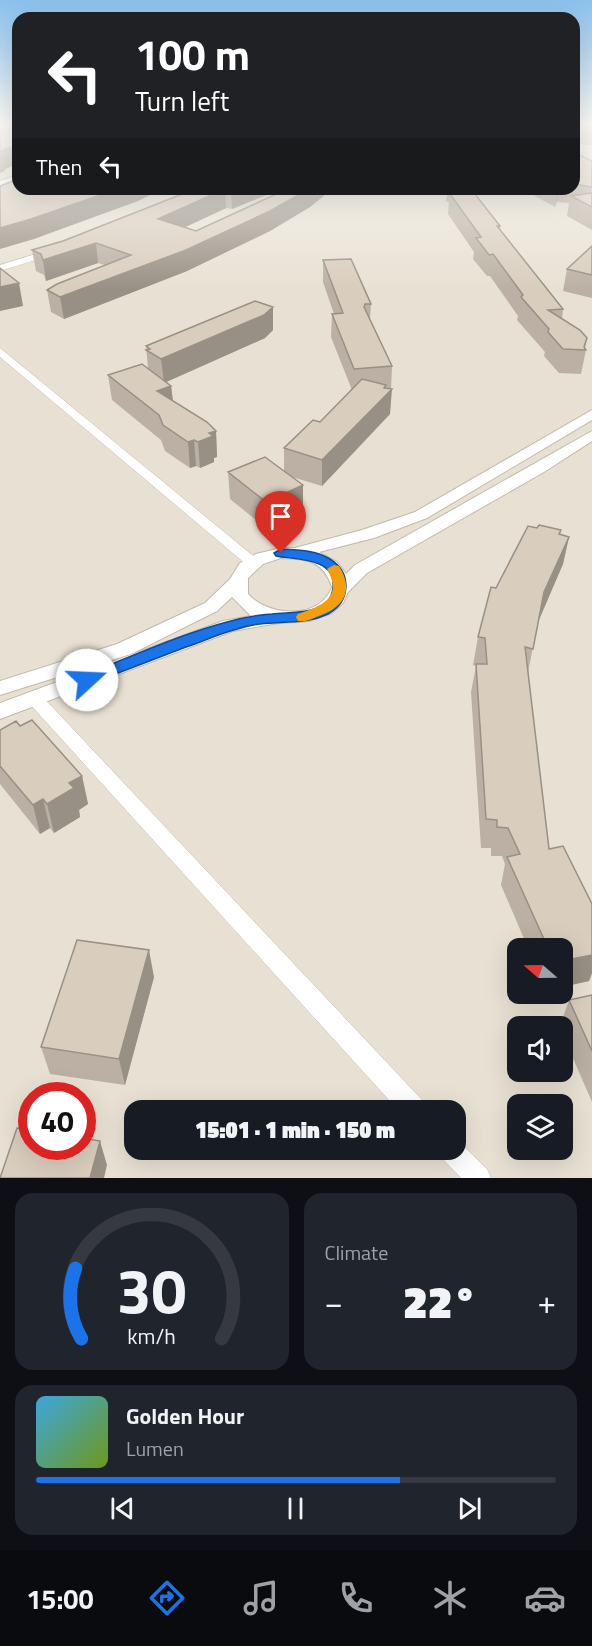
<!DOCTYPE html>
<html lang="en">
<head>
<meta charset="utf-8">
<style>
	:root { --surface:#171b24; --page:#20242c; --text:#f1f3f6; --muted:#9ea1a6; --line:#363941; --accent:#1a73e8 }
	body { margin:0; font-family:"Titillium Web",sans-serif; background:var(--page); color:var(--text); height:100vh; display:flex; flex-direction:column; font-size:22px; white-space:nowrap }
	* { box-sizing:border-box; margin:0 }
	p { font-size:20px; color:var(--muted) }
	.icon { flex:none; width:33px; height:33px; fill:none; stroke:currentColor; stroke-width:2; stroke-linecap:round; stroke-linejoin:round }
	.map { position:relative; height:1178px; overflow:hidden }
	.drawer { display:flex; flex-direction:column; gap:15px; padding:15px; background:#0d0f14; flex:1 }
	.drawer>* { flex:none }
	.guide { position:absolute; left:12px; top:12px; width:568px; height:183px; border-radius:18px; box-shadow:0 6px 24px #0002; background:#202124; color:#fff; overflow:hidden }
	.needle { width:39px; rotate:290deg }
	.controls { position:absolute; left:507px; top:938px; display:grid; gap:12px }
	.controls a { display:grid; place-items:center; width:66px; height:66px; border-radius:12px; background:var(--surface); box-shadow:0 6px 24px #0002; font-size:30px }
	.speed { position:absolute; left:18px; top:1082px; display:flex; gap:12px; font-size:30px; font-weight:700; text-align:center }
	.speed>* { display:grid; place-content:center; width:78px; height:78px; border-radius:50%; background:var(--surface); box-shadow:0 6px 24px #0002; line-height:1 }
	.speed .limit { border:9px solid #d22; background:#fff; color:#111 }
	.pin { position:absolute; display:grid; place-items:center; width:51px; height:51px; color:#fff; margin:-62px -26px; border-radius:50% 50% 50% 0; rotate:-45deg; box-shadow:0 0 6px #0007 }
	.pin .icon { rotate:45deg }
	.me { position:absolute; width:66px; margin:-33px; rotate:70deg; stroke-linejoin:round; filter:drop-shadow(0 0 4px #0008) }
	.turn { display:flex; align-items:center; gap:21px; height:126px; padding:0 24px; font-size:27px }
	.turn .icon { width:78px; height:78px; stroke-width:2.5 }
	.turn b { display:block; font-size:42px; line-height:51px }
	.then { display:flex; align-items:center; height:57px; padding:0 24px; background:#0003; gap:12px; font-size:22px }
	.big { font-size:45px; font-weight:800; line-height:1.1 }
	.drawer .widget { flex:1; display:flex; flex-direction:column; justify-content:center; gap:9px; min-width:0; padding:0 21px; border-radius:18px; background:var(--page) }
	.drawer .dial { align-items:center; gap:0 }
	.dial svg { height:156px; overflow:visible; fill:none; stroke:var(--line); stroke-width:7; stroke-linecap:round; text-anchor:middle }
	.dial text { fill:var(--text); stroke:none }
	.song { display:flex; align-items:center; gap:18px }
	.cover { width:72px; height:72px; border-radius:9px; background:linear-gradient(135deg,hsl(200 70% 55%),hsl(80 70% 35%)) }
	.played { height:6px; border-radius:3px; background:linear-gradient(90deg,var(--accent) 70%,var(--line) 70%) }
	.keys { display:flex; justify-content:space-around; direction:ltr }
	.heat { display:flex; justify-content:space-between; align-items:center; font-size:33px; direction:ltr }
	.drawer .tiles { flex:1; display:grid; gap:15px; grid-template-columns:1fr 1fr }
	.widget:last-child { grid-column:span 2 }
	.trip { position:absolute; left:124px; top:1100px; width:342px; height:60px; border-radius:18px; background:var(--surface); box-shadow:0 6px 24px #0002; font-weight:800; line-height:60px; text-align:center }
	.menu { display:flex; height:96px; justify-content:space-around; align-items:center; background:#090b0e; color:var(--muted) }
	.menu .icon { width:42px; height:42px }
	.menu .current { color:var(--accent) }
	.menu b { font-size:27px; color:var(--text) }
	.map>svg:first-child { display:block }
</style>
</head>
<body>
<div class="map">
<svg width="592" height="1178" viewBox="0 0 592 1178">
	<rect width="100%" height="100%" fill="#f4efe6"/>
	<path fill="#e8e1d3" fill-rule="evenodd" d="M0,125H18V189H574L575,125H592V1178H0ZM518,948H562V993H518ZM518,1026H562V1071H518ZM32,1095H82V1146H32ZM518,1104H562V1149H518ZM135,1110H456V1149H135Z"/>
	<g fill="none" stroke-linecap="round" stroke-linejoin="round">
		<g stroke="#c3b9aa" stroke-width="1">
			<path id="minor" d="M52,249L57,252L55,254L0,271V265Z
				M0,348L257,559L259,562L257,565H247L0,357Z
				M34,692L40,694L423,1101L426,1110H398L28,702L26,698L28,694Z
				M456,1139L487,1169L491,1178H461L442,1158L439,1149H456Z"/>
		</g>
		<g stroke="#c3b9aa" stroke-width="2">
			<path id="tertiary" d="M18,175V181L0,187V181Z
				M592,410V420L427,518L374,538L319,552L337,562L346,574L355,565L592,431V441L544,472L367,573L348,592L343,603L332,613L309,621L279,623L233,631L0,719V703L223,621L251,616L232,597L217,611L131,654L0,695V681L117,644L205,603L230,579L240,563L256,554L281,548H295L362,530L415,512ZM281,558C307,559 323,560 332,587C320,620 269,617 248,594V578L263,564Z"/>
		</g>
		<use href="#minor" fill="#fff" fill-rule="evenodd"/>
		<use href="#tertiary" fill="#fff" fill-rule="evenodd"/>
	</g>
	<path fill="#bbb0a3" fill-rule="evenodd" d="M574,125H592V145L574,144Z
		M575,153L592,161V230L567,216L569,203L557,202L555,207L522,189H574Z
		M195,189H332L310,207L270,231L187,271L64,319L51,312L47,290L105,265L98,263L46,281L44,275L36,271L32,250L63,241ZM279,190L280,192L196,231L185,227L226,208L232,209Z
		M448,189H479L476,195L500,226V230L563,309L562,319L587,338L585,348L586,350L581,374L559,373L551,364L544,356L545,352L517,320L518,316L490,276H487L473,259L474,252L448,214L449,202L446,201Z
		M592,246V298L563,291L567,269Z
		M323,260L371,304L370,319L392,366L390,414L322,486L292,477L303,485V512L267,529L230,499L228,472L284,471V448L320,422L352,390L331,337L332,314H334L323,282Z
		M273,307V330L265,338L166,382L171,386L173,401L216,431L217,457L214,458V462L200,468L196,466L190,468L165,451L161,440L112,400L108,375L148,368L146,346Z
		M537,528L561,530L560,534L569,537L563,564L539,618L528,672L549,849L592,904V973L589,981L562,987V948H528L501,885L505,864L502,856H491V848H481L471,692L476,666L473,665L478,637L496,588Z
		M20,726L82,776L88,804L79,810L80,817L54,833L50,828L40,834L0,784V730Z
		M154,977L125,1085L50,1074L41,1047Z
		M592,995V1102L562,1033V1026H560L569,1000Z"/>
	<path fill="#989084" d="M18,145V164L5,169V171L0,173V151Z
		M118,189H162L138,201L34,239L0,249V228Z
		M225,189L226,208L160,239L158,219Z
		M234,189H279V190L232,209L231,190Z
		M309,189H332L310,207L270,231L187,271L64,319L60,297Z
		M470,189H479L468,208Z
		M558,189H559L555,207Z
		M96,243L98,263L46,281L43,260Z
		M19,283L23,306L0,311V287Z
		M273,307V330L265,338L164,383L161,359Z
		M386,385L385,396L392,389L390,414L322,486V460Z
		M171,386L174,410L157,391Z
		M216,431L217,457L214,458V462L200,468L198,442L209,433Z
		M194,440L196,466L190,468L188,442Z
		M303,485V512L267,529L266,502Z
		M569,537L563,564L539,620L544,592Z
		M82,776L88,804L79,810L80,817L54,833L47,804L69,783Z
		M43,799L50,828L40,834L33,805Z
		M149,950L154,977L125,1085L119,1059Z
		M592,953V973L589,981L562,987V974L567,960Z
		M100,1141L107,1165L104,1178H90Z"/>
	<path fill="#d9cdbd" stroke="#989084" stroke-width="1.5" d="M574,125H592V127L574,126Z
		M0,128L18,133V145L0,151Z
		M575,153L592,161V187L574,184Z
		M18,179V189H118L31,219L0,228V186Z
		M195,189H225L158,219L196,231L287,189H309L270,211L186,250L60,297L47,290L57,284L131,255L96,243L43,260L41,254L32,250L63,241Z
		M452,189H471L500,226H497L563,309L548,310L580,330L587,338L584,347L586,350L563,349L555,340L548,332L549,329L521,297L523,295L493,254L489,255L476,238L481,237L450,194L456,193Z
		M591,193H592V207L571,196Z
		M592,246V275L567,269Z
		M351,259L371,304H365L364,307L392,366L354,369L332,314L343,313L323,260Z
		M0,268L19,283L0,287Z
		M255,301L273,307L264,315L161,359L146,350L150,349L146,346Z
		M142,364L171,386L157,391L207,422L216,431L209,433L213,436L198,442L194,440L188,442L163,425L159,415L108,375Z
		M362,379L386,385L384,388L392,389L322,460L284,448L313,420L320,422Z
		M265,457L303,485L266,502L228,472Z
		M539,525L561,530L559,534L569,537L544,592L533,649L525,647L549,849L563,846L592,904V955L567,960L562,952V948H548L507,857L520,854L508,828L497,827V820L486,819L476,664H487L485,638L478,637L491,587L496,588L528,526L537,528Z
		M32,720L82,776L69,783L74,788L47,804L43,799L33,805L0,766V730L16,721L20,726Z
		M77,940L149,950L119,1059L41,1047Z
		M592,995V1051L569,1000Z
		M17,1128L32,1130V1146H82V1138L100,1141L90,1178H0Z"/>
	<linearGradient id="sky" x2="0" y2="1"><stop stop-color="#8ac1ed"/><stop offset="0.43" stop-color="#faf8f4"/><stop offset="1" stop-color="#faf8f4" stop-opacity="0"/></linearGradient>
	<rect width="592" height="290" fill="url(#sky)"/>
	<path fill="#1a73e8" stroke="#114b97" stroke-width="1.5" d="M281,549C297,550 316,550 330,559C352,573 351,601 328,614C309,623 294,621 274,623C261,623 246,626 234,630C218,634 202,642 186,647C155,659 123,671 92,683H81L79,680L81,676C129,658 178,635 227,622C241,618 258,615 272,614C291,611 331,617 333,587C336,557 295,560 276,556L274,553Z"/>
	<path fill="#f59e0b" d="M334,565L339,566C355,592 343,608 316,617C310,620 305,622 298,621L296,617L298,614C321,606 344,598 327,569Z"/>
</svg>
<div class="controls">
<a><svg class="needle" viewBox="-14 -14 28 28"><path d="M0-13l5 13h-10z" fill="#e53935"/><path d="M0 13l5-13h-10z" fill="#9ea1a6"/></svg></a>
<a><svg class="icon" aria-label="sound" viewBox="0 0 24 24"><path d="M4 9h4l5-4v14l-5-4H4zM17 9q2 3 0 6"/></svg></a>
<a><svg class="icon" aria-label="layers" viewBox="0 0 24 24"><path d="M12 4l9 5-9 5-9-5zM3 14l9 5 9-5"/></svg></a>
</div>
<div class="speed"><div class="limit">40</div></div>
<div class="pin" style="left:281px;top:553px;background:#d93025"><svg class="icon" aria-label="arrive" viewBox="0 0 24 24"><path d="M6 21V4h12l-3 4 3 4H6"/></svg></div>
<svg class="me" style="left:87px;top:680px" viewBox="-20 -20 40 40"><circle r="19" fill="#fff"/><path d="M0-13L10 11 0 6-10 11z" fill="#1a73e8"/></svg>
<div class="trip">15:01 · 1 min · 150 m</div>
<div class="guide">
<div class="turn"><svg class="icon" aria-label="left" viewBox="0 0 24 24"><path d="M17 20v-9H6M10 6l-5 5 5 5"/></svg><div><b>100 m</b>Turn left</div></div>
<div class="then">Then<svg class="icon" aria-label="left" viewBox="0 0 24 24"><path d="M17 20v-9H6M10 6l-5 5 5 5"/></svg></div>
</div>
</div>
<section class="drawer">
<div class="tiles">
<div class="widget dial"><svg viewBox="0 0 100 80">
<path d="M14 69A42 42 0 1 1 86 69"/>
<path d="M14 69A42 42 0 0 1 11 33" stroke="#1a73e8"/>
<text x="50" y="56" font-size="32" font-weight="700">30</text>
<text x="50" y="72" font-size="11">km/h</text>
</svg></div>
<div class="widget"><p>Climate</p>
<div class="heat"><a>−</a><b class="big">22°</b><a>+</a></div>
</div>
<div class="widget">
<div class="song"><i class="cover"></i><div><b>Golden Hour</b><p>Lumen</p></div></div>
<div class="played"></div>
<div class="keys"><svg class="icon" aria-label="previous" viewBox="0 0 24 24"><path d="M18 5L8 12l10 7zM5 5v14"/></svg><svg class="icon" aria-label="pause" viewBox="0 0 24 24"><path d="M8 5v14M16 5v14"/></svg><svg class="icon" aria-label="next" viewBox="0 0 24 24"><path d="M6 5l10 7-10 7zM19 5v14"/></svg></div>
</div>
</div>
</section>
<nav class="menu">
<b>15:00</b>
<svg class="icon current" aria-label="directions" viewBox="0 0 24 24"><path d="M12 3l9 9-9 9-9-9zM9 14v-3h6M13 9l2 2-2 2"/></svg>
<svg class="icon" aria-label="music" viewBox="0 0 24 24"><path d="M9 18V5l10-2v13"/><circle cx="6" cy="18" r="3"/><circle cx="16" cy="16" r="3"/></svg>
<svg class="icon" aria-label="phone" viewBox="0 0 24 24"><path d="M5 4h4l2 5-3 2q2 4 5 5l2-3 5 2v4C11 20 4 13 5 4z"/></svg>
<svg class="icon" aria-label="climate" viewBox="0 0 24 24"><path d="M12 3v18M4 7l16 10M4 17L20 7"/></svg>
<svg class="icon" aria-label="car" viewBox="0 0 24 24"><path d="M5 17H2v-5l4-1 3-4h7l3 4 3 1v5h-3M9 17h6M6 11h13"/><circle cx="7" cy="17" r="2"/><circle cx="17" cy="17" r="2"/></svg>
</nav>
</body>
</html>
